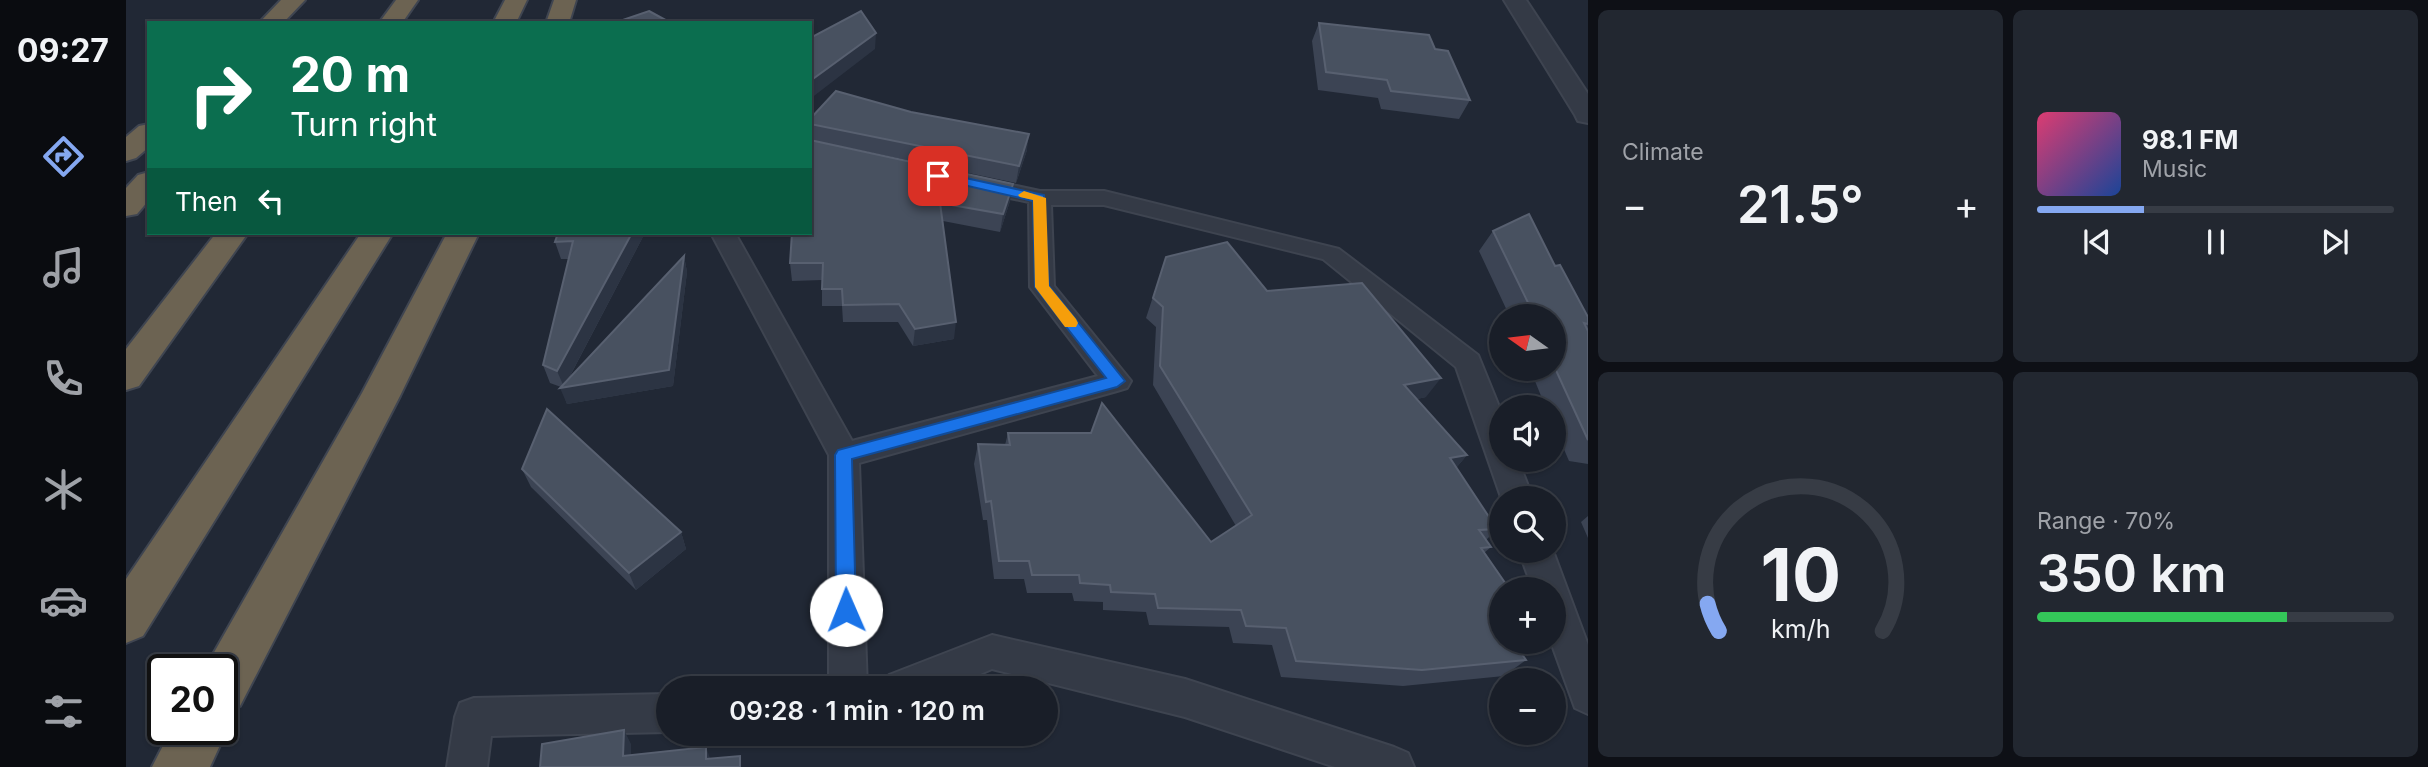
<!DOCTYPE html>
<html lang="en">
<head>
<meta charset="utf-8">
<style>
	:root { --surface:#191e28; --page:#222730; --text:#f1f3f6; --muted:#9fa2a8; --line:#373c45; --accent:#85a8f1 }
	body { margin:0; font-family:Inter,sans-serif; background:var(--page); color:var(--text); height:100vh; display:flex; flex-direction:column; font-size:26px; white-space:nowrap }
	* { box-sizing:border-box; margin:0 }
	p { font-size:23px; color:var(--muted) }
	.icon { flex:none; width:38px; height:38px; fill:none; stroke:currentColor; stroke-width:2; stroke-linecap:round; stroke-linejoin:round }
	.map { position:relative; flex:1; overflow:hidden }
	.panel { display:flex; flex-direction:column; gap:10px; padding:10px; background:#0e1016; width:840px }
	.panel>* { flex:none }
	.banner { position:absolute; left:21px; top:21px; width:665px; height:214px; border-radius:0px; box-shadow:0 2px 5px #0004,0 0 0 2px var(--line); background:#0b6e4f; color:#fff; overflow:hidden }
	.needle { width:46px; rotate:284deg }
	.tools { position:absolute; left:1363px; top:304px; display:grid; gap:14px }
	.tools a { display:grid; place-items:center; width:77px; height:77px; border-radius:50%; background:var(--surface); box-shadow:0 2px 5px #0004,0 0 0 2px var(--line); font-size:35px }
	.speed { position:absolute; left:21px; top:654px; display:flex; gap:14px; font-size:35px; font-weight:700; text-align:center }
	.speed>* { display:grid; place-content:center; width:91px; height:91px; border-radius:50%; background:var(--surface); box-shadow:0 2px 5px #0004,0 0 0 2px var(--line); line-height:1 }
	.speed .limit { border:4px solid #111; border-radius:10px; background:#fff; color:#111 }
	.pin { position:absolute; display:grid; place-items:center; width:60px; height:60px; color:#fff; margin:-30px; border-radius:14px; box-shadow:0 4px 10px #0006 }
	.me { position:absolute; width:77px; margin:-38px; rotate:359deg; stroke-linejoin:round; filter:drop-shadow(0 0 5px #0008) }
	.turn { display:flex; align-items:center; gap:24px; height:147px; padding:0 28px; font-size:32px }
	.turn .icon { width:91px; height:91px; stroke-width:2.5 }
	.turn b { display:block; font-size:49px; line-height:60px }
	.then { display:flex; align-items:center; height:66px; padding:0 28px; background:#0003; gap:14px; font-size:26px }
	.big { font-size:52px; font-weight:600; line-height:1.1 }
	.panel .card { flex:1; display:flex; flex-direction:column; justify-content:center; gap:10px; min-width:0; padding:0 24px; border-radius:10px; background:var(--page) }
	.panel .dial { align-items:center; gap:0 }
	.dial svg { height:182px; overflow:visible; fill:none; stroke:var(--line); stroke-width:7; stroke-linecap:round; text-anchor:middle }
	.dial text { fill:var(--text); stroke:none }
	.song { display:flex; align-items:center; gap:21px }
	.cover { width:84px; height:84px; border-radius:10px; background:linear-gradient(135deg,hsl(340 70% 55%),hsl(220 70% 35%)) }
	.played { height:7px; border-radius:4px; background:linear-gradient(90deg,var(--accent) 30%,var(--line) 30%) }
	.keys { display:flex; justify-content:space-around; direction:ltr }
	.heat { display:flex; justify-content:space-between; align-items:center; font-size:38px; direction:ltr }
	.charge { height:10px; border-radius:5px; background:linear-gradient(90deg,#34c759 70%,var(--line) 0) }
	.panel .tiles { flex:1; display:grid; gap:10px; grid-template-columns:repeat(2,1fr) }
	.trip { position:absolute; left:530px; top:676px; width:402px; height:70px; border-radius:35px; background:var(--surface); box-shadow:0 2px 5px #0004,0 0 0 2px var(--line); font-weight:600; line-height:70px; text-align:center }
	main { display:flex; flex:1; min-height:0 }
	.menu { display:flex; flex-direction:column; width:126px; justify-content:space-around; align-items:center; background:#0a0c10; color:var(--muted) }
	.menu .icon { width:49px; height:49px }
	.menu .on { color:var(--accent) }
	.menu b { font-size:32px; color:var(--text) }
	.map>svg:first-child { display:block }
</style>
</head>
<body>
<main>
<nav class="menu">
<b>09:27</b>
<svg class="icon on" aria-label="directions" viewBox="0 0 24 24"><path d="M12 3l9 9-9 9-9-9zM9 14v-3h6M13 9l2 2-2 2"/></svg>
<svg class="icon" aria-label="music" viewBox="0 0 24 24"><path d="M9 18V5l10-2v13"/><circle cx="6" cy="18" r="3"/><circle cx="16" cy="16" r="3"/></svg>
<svg class="icon" aria-label="phone" viewBox="0 0 24 24"><path d="M5 4h4l2 5-3 2q2 4 5 5l2-3 5 2v4C11 20 4 13 5 4z"/></svg>
<svg class="icon" aria-label="climate" viewBox="0 0 24 24"><path d="M12 3v18M4 7l16 10M4 17L20 7"/></svg>
<svg class="icon" aria-label="car" viewBox="0 0 24 24"><path d="M5 17H2v-5l4-1 3-4h7l3 4 3 1v5h-3M9 17h6M6 11h13"/><circle cx="7" cy="17" r="2"/><circle cx="17" cy="17" r="2"/></svg>
<svg class="icon" aria-label="filters" viewBox="0 0 24 24"><path d="M4 7h16M4 17h16"/><circle cx="9" cy="7" r="2"/><circle cx="15" cy="17" r="2"/></svg>
</nav>
<div class="map">
<svg width="1462" height="767" viewBox="0 0 1462 767">
	<rect width="100%" height="100%" fill="#212835"/>
	<g fill="none" stroke-linecap="round" stroke-linejoin="round">
		<g stroke="#3e4450" stroke-width="4">
			<path id="service" d="M848,177L914,191H978L1213,249L1352,355L1376,414V460H1392L1407,499L1376,500L1330,367L1197,259L978,205H925L928,286L1005,381L1001,388L991,391L733,463L741,688H703V455L585,233H609L726,441L972,376L904,287L903,202L840,189L837,184L840,179Z
				M1393,551H1427L1462,645V714L1449,708L1425,642H1428V590H1407Z
				M866,635L1059,679L1268,747L1282,753L1288,767H1209L1059,717L866,669L822,688H757L763,675Z
				M542,694V732L365,736L361,767H321L329,717L334,703L348,698Z"/>
		</g>
		<g stroke="#3e4450" stroke-width="4">
			<path id="minor" d="M1378,0H1400L1462,94V123L1452,121L1449,115Z"/>
		</g>
		<g stroke="#3f4551" stroke-width="4">
			<path id="motorway" d="M155,0H179L157,23H133Z
				M270,0H292L276,23H253Z
				M379,0H401L390,23H367Z
				M428,0H450L443,23H420Z
				M23,124V147L10,158L0,161V137L13,126Z
				M23,172V200L11,214L0,216V188L12,175Z
				M90,233H122L13,386L0,390V349Z
				M235,233H267L17,636L0,643V579Z
				M321,233H353L274,396L114,706L96,713V670H78L236,393Z
				M96,719L101,730L84,767H26L45,730H96Z"/>
		</g>
		<use href="#service" fill="#343a46" fill-rule="evenodd"/>
		<use href="#minor" fill="#343a46" fill-rule="evenodd"/>
		<use href="#motorway" fill="#6c6352" fill-rule="evenodd"/>
	</g>
	<path fill="#3c4454" d="M1193,23L1309,49L1344,100L1333,119L1255,109L1252,98L1192,90L1186,41Z
		M684,119L901,150L890,183L714,146L887,184L884,201L874,232L817,221L828,339L787,346L772,322H717L716,306H696V280L666,281L664,263L684,233Z
		M1367,231L1429,266L1462,317V464L1443,461L1428,426V408H1420L1404,369H1428V317H1384L1353,251Z
		M519,233L443,378L558,256L561,272L547,386L441,404L435,387L424,383L417,365L443,259H435L429,242Z
		M1040,257L1141,291L1300,397L1291,399L1341,455L1330,468L1371,529L1360,540L1365,547L1358,553L1376,642H1400L1392,649L1400,660L1378,676L1277,686L1155,677L1146,645L1107,643L1103,627L1023,625L1020,612L977,610V602L948,601L946,593H901L898,579H868L861,520H857L848,464L852,444L879,445L882,433L1085,542L1110,526L1027,385L1030,327L1020,318Z
		M396,469L555,532L560,549L510,590L405,487Z
		M1462,516V538L1455,522Z"/>
	<path fill="#2c3443" d="M750,33L749,49L684,99V81Z
		M903,134L901,150L890,183L893,166Z
		M887,184L884,201L874,232L877,214Z
		M506,233H519L438,387L558,256L561,272L547,386L441,404L434,388L438,387L431,371Z
		M830,322L828,339L787,346L789,329Z
		M1315,378L1300,397L1264,405L1278,385Z
		M1341,455L1325,474L1324,458Z
		M555,532L560,549L510,590L503,573Z
		M498,730L505,744V767L497,756Z
		M580,747L585,761L580,759Z"/>
	<path fill="#485160" stroke="#586070" stroke-width="2" d="M523,11L545,23H488Z
		M735,11L750,33L684,81V38Z
		M1193,23L1303,35L1309,49L1322,51L1344,100L1265,91L1261,80L1200,72Z
		M710,91L785,112L903,134L893,166L684,124V119Z
		M684,140L887,184L877,214L814,203L830,322L789,329L773,304L717,305L716,289H696L697,263H664L666,233H684V183L687,176L684,175Z
		M1403,214L1429,266L1434,265L1462,317V324L1458,323L1462,331V440L1428,366V317H1409L1367,231Z
		M432,233H506L431,371L417,365L447,241L429,242Z
		M1101,242L1141,291L1236,283L1315,378L1278,385L1341,455L1324,458L1371,529L1353,530L1365,547L1355,548L1384,590H1376V642H1388L1400,660L1296,670L1170,661L1160,628L1120,626L1115,610L1032,608L1029,594L985,592L984,585L954,583L953,575H906L903,561H873L865,501L860,502L852,444L884,445L882,433H965L976,403L1085,542L1126,515L1034,366L1037,307L1027,298L1040,257Z
		M558,256L543,370L434,388Z
		M421,409L555,532L503,573L396,469Z
		M498,730L497,756L580,747V759L614,756V767H414L416,744Z"/>
	<path fill="#1a73e8" stroke="#114b97" stroke-width="2" d="M812,172L918,195L923,286L999,381L991,387L726,459L730,610L727,617L720,619L713,617L710,610L709,455L712,450L980,378L909,287L907,201L807,178V173Z"/>
	<path fill="#f59e0b" d="M898,191L920,198L923,286L950,319L952,323L950,327H939L909,287L907,200L894,197L892,195Z"/>
</svg>
<div class="tools">
<a><svg class="needle" viewBox="-14 -14 28 28"><path d="M0-13l5 13h-10z" fill="#e53935"/><path d="M0 13l5-13h-10z" fill="#9fa2a8"/></svg></a>
<a><svg class="icon" aria-label="sound" viewBox="0 0 24 24"><path d="M4 9h4l5-4v14l-5-4H4zM17 9q2 3 0 6"/></svg></a>
<a><svg class="icon" aria-label="search" viewBox="0 0 24 24"><circle cx="10" cy="10" r="6"/><path d="M15 15l6 6"/></svg></a>
<a>+</a>
<a>−</a>
</div>
<div class="speed"><div class="limit">20</div></div>
<div class="pin" style="left:812px;top:176px;background:#d93025"><svg class="icon" aria-label="arrive" viewBox="0 0 24 24"><path d="M6 21V4h12l-3 4 3 4H6"/></svg></div>
<svg class="me" style="left:720px;top:610px" viewBox="-20 -20 40 40"><circle r="19" fill="#fff"/><path d="M0-13L10 11 0 6-10 11z" fill="#1a73e8"/></svg>
<div class="trip">09:28 · 1 min · 120 m</div>
<div class="banner">
<div class="turn"><svg class="icon" aria-label="right" viewBox="0 0 24 24"><path d="M7 20v-9h11M14 6l5 5-5 5"/></svg><div><b>20 m</b>Turn right</div></div>
<div class="then">Then<svg class="icon" aria-label="left" viewBox="0 0 24 24"><path d="M17 20v-9H6M10 6l-5 5 5 5"/></svg></div>
</div>
</div>
<section class="panel">
<div class="tiles">
<div class="card"><p>Climate</p>
<div class="heat"><a>−</a><b class="big">21.5°</b><a>+</a></div>
</div>
<div class="card">
<div class="song"><i class="cover"></i><div><b>98.1 FM</b><p>Music</p></div></div>
<div class="played"></div>
<div class="keys"><svg class="icon" aria-label="previous" viewBox="0 0 24 24"><path d="M18 5L8 12l10 7zM5 5v14"/></svg><svg class="icon" aria-label="pause" viewBox="0 0 24 24"><path d="M8 5v14M16 5v14"/></svg><svg class="icon" aria-label="next" viewBox="0 0 24 24"><path d="M6 5l10 7-10 7zM19 5v14"/></svg></div>
</div>
<div class="card dial"><svg viewBox="0 0 100 80">
<path d="M14 69A42 42 0 1 1 86 69"/>
<path d="M14 69A42 42 0 0 1 9 57" stroke="#85a8f1"/>
<text x="50" y="56" font-size="32" font-weight="700">10</text>
<text x="50" y="72" font-size="11">km/h</text>
</svg></div>
<div class="card"><p>Range · 70%</p><b class="big">350 km</b><div class="charge"></div></div>
</div>
</section>
</main>
</body>
</html>
